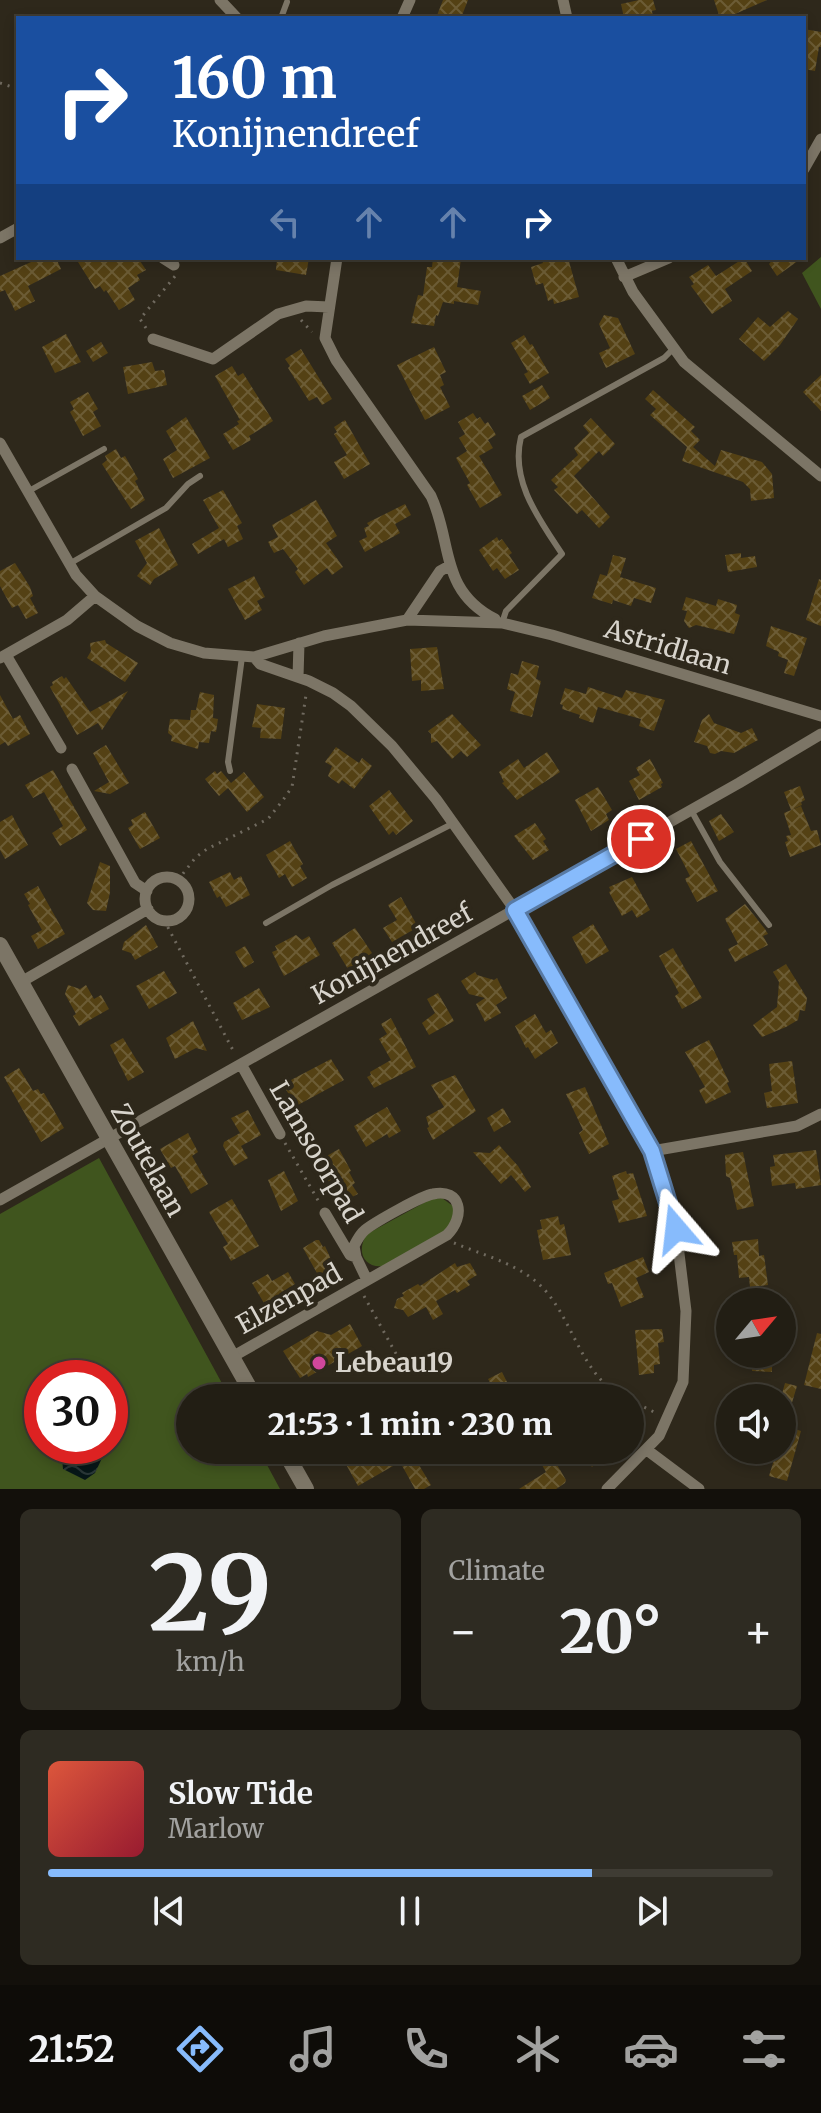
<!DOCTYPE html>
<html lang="en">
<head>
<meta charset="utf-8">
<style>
	:root { --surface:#221e14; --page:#2e2b22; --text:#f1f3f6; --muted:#a2a2a0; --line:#3f3c34; --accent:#87bbfc }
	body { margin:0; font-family:Merriweather,serif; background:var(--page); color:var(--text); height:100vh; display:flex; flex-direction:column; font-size:30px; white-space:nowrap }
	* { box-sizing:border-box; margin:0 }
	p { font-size:26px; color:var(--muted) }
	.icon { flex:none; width:44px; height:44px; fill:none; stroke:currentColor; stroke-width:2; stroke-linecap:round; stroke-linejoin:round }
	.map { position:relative; height:1489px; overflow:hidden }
	.panel { display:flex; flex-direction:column; gap:20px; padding:20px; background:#13100b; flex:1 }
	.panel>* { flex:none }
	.guide { position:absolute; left:16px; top:16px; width:790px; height:244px; border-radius:0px; box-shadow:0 4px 12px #0003,0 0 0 2px var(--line); background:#1a4fa0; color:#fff; overflow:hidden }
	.needle { width:52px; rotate:61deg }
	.fabs { position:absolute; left:716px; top:1288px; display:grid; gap:16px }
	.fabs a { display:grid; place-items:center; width:80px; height:80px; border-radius:50%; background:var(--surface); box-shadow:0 4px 12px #0003,0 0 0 2px var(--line); font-size:40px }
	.speed { position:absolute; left:24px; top:1360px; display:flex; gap:16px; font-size:40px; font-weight:700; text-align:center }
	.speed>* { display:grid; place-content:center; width:104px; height:104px; border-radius:50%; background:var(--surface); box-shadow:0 4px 12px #0003,0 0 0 2px var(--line); line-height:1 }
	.speed .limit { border:12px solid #d22; background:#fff; color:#111 }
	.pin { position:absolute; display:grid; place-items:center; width:68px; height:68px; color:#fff; margin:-34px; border:4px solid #fff; border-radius:50%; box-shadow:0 2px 8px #0007 }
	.me { position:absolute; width:88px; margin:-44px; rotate:343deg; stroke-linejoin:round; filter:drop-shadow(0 0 6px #0008) }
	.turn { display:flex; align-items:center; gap:28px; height:168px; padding:0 24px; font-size:36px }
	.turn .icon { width:104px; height:104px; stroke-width:2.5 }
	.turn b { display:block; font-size:56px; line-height:68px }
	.lanes { display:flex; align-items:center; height:76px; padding:0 24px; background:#0003; justify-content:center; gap:40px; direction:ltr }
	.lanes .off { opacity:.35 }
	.big { font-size:60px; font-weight:800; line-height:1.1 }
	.panel .card { flex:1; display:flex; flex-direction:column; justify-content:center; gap:12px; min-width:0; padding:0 28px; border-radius:12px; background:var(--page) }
	.panel .dial { align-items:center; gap:0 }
	.dial b { font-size:104px; line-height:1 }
	.song { display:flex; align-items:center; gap:24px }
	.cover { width:96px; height:96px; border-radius:12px; background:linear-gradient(135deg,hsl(10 70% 55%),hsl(350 70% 35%)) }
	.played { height:8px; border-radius:4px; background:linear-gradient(90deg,var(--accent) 75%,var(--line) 75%) }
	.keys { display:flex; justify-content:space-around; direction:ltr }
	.heat { display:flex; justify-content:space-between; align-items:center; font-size:44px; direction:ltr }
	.panel .tiles { flex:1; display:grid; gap:20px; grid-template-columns:1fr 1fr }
	.card:last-child { grid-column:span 2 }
	.trip { position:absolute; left:176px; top:1384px; width:468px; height:80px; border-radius:40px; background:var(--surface); box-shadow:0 4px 12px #0003,0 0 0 2px var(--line); font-weight:800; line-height:80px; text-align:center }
	.tab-bar { display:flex; height:128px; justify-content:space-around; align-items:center; background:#0e0c08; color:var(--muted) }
	.tab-bar .icon { width:56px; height:56px }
	.tab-bar .on { color:var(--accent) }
	.tab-bar b { font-size:36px; color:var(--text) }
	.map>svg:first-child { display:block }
</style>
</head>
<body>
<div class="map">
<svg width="821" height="1489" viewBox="0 0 821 1489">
	<defs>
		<pattern id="water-waves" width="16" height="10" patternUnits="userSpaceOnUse" patternTransform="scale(2)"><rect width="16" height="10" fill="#071718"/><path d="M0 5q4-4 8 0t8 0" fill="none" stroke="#2a3838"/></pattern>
		<pattern id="building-cross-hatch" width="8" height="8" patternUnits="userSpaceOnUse" patternTransform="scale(2)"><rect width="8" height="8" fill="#544114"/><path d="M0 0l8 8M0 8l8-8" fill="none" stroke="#6c5c35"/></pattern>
	</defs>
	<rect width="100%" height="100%" fill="#2e281b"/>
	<path fill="#40551e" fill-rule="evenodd" d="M821,257V309L802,273Z
		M99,1158L230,1398H190V1450H259L280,1489H0V1214ZM42,1378H110V1446H42Z
		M442,1198L453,1206L455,1212L448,1229L384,1266C363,1269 356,1250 367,1234L431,1199Z"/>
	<path fill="url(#water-waves)" d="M61,1446H100L103,1456L95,1473L85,1480L63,1469Z"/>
	<path fill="url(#building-cross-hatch)" d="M443,0H468L461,18H436Z
		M639,0H653L656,10L652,11L653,18H624L621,4Z
		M714,0H767L726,18H720Z
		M804,29L821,32V47H819L815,71L804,69Z
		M40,258H56L61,269L28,286L35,301L15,311L5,290L0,292V276Z
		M84,258H138L146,270L137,275L140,280L128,288L135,300L119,310L106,290L104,292L100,286L95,289L78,262Z
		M277,258H309L306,275L276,270Z
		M433,258L461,259L457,287L481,291L478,305L454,301V304L443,302L438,316L436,315L434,326L411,323L418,295L423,296L427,267H432Z
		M541,258H568L579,297L554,304L553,299L548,301L543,283L536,285L531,267L543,263Z
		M744,258L752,271L725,289L732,301L712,314L691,286L694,284L689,277L708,265L716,276Z
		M774,258H802L777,276L769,264Z
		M788,311L798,319L780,345L764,361L739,339L758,317L770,327Z
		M604,315L618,318L635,354L606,368L599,353L610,348L599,324Z
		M66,334L81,362L55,373L42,347Z
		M524,335L530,345L532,344L549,373L530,384L524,374L528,372L511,343Z
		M101,342L108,353L93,362L86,351Z
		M434,347L446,372L440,375L444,385L440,387L450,407L425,420L397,365Z
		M301,349L332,399L322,405L317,397L309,401L288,368L290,366L285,359Z
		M152,362L155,371L164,370L167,385L128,394L123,367Z
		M232,366L238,376L243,373L273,421L249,436L251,440L233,450L223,434L239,424L237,421L240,420L215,376Z
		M821,375V411L803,392Z
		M542,385L550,398L530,410L522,396Z
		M653,390L695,427L691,431L700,440L693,447L715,466L721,450L762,462L772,474L774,498L751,501L750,489L743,482L682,461L687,447L650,415L656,409L645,399Z
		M88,392L98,409L93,412L101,426L83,436L70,412L74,409L70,402Z
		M473,413L477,419L480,417L485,424L488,422L496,435L488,440L493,448L479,456L502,495L480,508L467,485L470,483L456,458L467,451L459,438L465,434L458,422Z
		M186,417L210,458L173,478L163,459L177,450L166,431Z
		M591,418L615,444L603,456L599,451L574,476L610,517L599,528L582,510L577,514L554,490L558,487L551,480L578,455L574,448L589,433L583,426Z
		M345,420L370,464L344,479L334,462L347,455L334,434L337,432L334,427Z
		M116,449L121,458L125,456L138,479L135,481L145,500L131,509L102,464L107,460L105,456Z
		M223,490L242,523L237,526L243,539L228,547L224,539L198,554L192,544L219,528L203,500Z
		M316,500L337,536L326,543L343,567L332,575L327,568L304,585L295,572L298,569L283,549L274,553L268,542L278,537L272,525Z
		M405,504L411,515L395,524L400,533L365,552L359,541L367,537L364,528L369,526L367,523Z
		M159,528L178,565L154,579L150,585L137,576L147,563L135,541Z
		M497,537L499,541L502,539L512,553L509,555L519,570L505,579L497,568L493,571L479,550Z
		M741,553V558L755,556L757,567L728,572L725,555Z
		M613,555L626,558L620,577L656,588L651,603L634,598L631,606L613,600L612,604L592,598L600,574L607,576Z
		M15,563L30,587L33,596L30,598L38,613L26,619L18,605L12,608L0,586V571Z
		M254,576L265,597L257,601L262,610L245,620L228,589Z
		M819,579L821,580V626L806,620Z
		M686,597L716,606L718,599L737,605L735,613L740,615L734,634L696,625L689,628L684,621L687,611L682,610Z
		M771,626L807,638L794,676L784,673L788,660L778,656L779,652L766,646Z
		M105,640L106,643L138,663L125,682L87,658L91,651L90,643Z
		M437,647L444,689L421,691V680L412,681L410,649Z
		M522,661L539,666L536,679L541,681L532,717L510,711L515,692L507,689L511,673L518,675Z
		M62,676L64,679L66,677L90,712L128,691L102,730L98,723L77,735L50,687L53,685L52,682Z
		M588,687L622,698L626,690L665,700L654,731L639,726L641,719L598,707L593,723L579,718L580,715L562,709L563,705L560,704L565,688L586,694Z
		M200,692L214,695L213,718L218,719L216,732L211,731L209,743L199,742L198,749L171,741L172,736L168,733L170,719L190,720L191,710H196Z
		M0,695L13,719L20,715L30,734L8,746L5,742L0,745Z
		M257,704L285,708L281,739L260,738L261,728L252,727Z
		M452,714L481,745L467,757L461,751L452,759L437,741L431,743V734L428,731Z
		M709,714L714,723L741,733L752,728L758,740L734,753L721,751L715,754L710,753L707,746L694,742L702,720Z
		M106,745L129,783L110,794L94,791L109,782L93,753Z
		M336,747L359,763L362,758L372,766L354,789L342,780L339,784L328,776L332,766L325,762Z
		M547,752L560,772L517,800L502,783L504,782L499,772L518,759L524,768Z
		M650,759L663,783L661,784L662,787L639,800L629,781L640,775L636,768Z
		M53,770L87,830L60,846L52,833L63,826L44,792L33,798L25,785Z
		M215,771L217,774L221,771L231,783L244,772L264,797L247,812L228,788L219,796L209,784L205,779Z
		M800,786L805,800L801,802L802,805L791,810L784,792Z
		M598,787L612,810L606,814L609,820L591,831L575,800Z
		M389,790L413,821L396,835L393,831L389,835L369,806Z
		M801,806L811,831L817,830L821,845L790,857L785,842L788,841L786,836L791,835L784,813Z
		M145,812L160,838L140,849L128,828L133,825L131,820Z
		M721,814L734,832L719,841L709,821Z
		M12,815L28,845L5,859L0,850V822Z
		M535,823L546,839L543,841L549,850L533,860L514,836Z
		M290,841L303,864L300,866L307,878L292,887L285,874L279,878L266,855Z
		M691,841L718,891L697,902L685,879L690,876L676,849Z
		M100,862L110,866V892L106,911L93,910L87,903Z
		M230,872L234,880L241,876L250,895L226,907L220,896L217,898L209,882Z
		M632,877L650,910L637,918L632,910L622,916L609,892L611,891L609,887Z
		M38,886L65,934L38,949L31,936L42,930L28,905L30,904L24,894Z
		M401,897L418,927L392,942L383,928L397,920L388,905Z
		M745,904L765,929L768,934L763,936L768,945L735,962L728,949L738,944L725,919Z
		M593,924L609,951L586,964L572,937Z
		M146,925L158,947L135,960L131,953L122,950L124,942Z
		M355,928L372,953L348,969L332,943Z
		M296,935L302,940L309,936L320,955L284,976L272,952L277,950L275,946Z
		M245,946L254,962L244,968L235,952Z
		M673,948L702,998L682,1009L675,996L679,993L659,956Z
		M786,964L807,998L805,1011L800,1010L798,1020L786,1027L762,1037L753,1025L777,1007L779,982L773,972Z
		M164,971L177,993L149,1009L136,986Z
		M475,972L477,975L494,980L497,978L507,998L496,1005L501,1013L485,1022L476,1004L485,998L469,994L461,981Z
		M68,985L80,989L86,985L94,999L101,995L109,1009L79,1026L73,1016L76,1014L65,994Z
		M259,988L270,1007L242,1020L233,1003Z
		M438,993L454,1021L429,1035L422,1023L435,1013L427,999Z
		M535,1014L546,1033L551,1030L558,1043L535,1059L528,1047L526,1048L515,1026Z
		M391,1018L416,1067L374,1088L367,1077L371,1075L370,1072L391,1060L379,1039L387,1034L381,1024Z
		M193,1021L207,1051L196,1048L175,1059L166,1038Z
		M123,1038L144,1072L128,1081L110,1045Z
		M709,1040L729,1082L727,1083L731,1092L706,1104L699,1090L705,1087L685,1052Z
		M331,1059L344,1080L296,1106L285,1088L291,1084V1080Z
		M792,1061L798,1103L767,1108L764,1093L772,1091L769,1064Z
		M19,1068L33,1091L38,1089L41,1094L44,1093L64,1128L41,1142L4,1077Z
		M455,1075L476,1111L433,1140L427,1128L429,1127L426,1117L444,1107L431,1085Z
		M585,1087L609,1144L589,1154L579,1133L583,1130L566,1094Z
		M387,1107L401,1131L389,1138L387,1134L366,1147L354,1126Z
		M503,1108L511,1122L494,1132L487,1118Z
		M248,1110L261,1135L241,1146L248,1158L234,1166L223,1146L224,1142L240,1133L231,1118Z
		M188,1133L198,1152L192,1156L208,1184L191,1194L175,1166L171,1168L160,1149Z
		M499,1145L518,1166L531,1187L525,1192L511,1175L501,1184L473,1152L490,1153Z
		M339,1149L351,1171L349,1172L355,1183L352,1185L358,1194L344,1201L336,1186L329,1190L321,1175L329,1171L325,1157Z
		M816,1150L821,1185L796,1189L795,1183L772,1186L770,1167L775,1166L773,1155Z
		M743,1152L754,1206L737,1210L730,1178L726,1176L725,1155Z
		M284,1171L298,1201L281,1211L268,1180Z
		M626,1171L627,1174L633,1173L647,1216L619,1223L612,1201L619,1199L612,1176Z
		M232,1199L259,1246L231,1261L223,1247L228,1244L209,1212Z
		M558,1216L560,1225L564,1224L571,1255L543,1260L537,1230L542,1229L540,1220Z
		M758,1239L759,1256L764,1255L768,1285L750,1287L749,1277L739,1278L737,1255H734L732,1242Z
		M316,1240H319L323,1247L325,1246L333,1264L327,1267L333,1278L323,1284L303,1248Z
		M643,1257L649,1272L636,1278L644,1297L621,1307L612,1283L608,1284L604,1273Z
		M455,1263L457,1267L470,1263L477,1275L467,1281L470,1285L457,1293L455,1290L436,1301L443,1314L433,1320L426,1307L408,1317L403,1310L394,1308L397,1299L404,1296L402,1293L418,1284L420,1286Z
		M288,1272L295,1284L279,1294L286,1306L271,1315L252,1283L268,1274L272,1281Z
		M350,1324L362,1346L308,1377L307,1374L300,1378L283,1351L317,1331L331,1335Z
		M662,1329L664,1342L658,1343L660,1364L654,1365V1373L639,1375L635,1330Z
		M817,1333L821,1334V1389L804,1385Z
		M755,1354H772V1372L752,1371V1359H755Z
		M502,1372L508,1384L495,1391L488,1379Z
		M785,1383L797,1386L788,1416L794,1417L792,1428L801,1431L787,1481L769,1476L777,1450H782V1394Z
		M338,1450H422L410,1457L412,1462L416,1460L431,1485L424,1489H415L400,1462L358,1486Z
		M577,1450H602V1463L597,1462L592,1467Z
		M553,1458L566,1480L565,1483L556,1489H519L546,1472L542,1465Z"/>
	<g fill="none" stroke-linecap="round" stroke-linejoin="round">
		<path stroke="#706a5f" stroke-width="3" stroke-dasharray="2 6" stroke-linecap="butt" d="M0,83L18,89
			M301,320L312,332
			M146,328L140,319L176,275
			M178,880L196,857L207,849L268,819L283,800L292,787L306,695
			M164,920L235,1054
			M285,1143L319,1202
			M454,1243C483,1255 519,1264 542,1287C574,1320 581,1377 625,1398
			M364,1296L400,1361
			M630,1400L656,1413"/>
		<path stroke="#7c7566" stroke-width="6" d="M281,18L287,2
			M27,492L104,449
			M69,564L166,508L188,484L200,476
			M502,623L506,611L562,554C539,519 510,481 521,437L664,358L673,349
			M230,771L228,762L242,657
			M691,810L720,862L769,925
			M266,923L332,885L454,823"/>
		<path stroke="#7c7566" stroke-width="11" d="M220,0L237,18
			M563,0L567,18
			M402,18L410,0
			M804,169L821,139
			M0,238L18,228
			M163,258L174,265
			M337,258L325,338L336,360L431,496C453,543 439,590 495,619
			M616,258L633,292L684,362L821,476
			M624,277L669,258
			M153,339L213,359L278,314L306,306L329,307
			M0,443L76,575L95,596L137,626L170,643L204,653L254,657L324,636L407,620L502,623L552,635L821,716
			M407,620L440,571L449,566
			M6,655L61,748
			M254,657L260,664L309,681L333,693L351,706L392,746L436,799L515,910L652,1151L676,1229L686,1311L683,1382L659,1436L607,1489
			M0,658L67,620L95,596
			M298,677L299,643
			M72,769L135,883L147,891
			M145 899a22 22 0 1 1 44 0a22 22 0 1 1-44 0Z
			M21,982L148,909
			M241,1064L280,1134
			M652,1151L797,1126L821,1114
			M0,1200L739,783L821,734
			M325,1213L350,1255L356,1257
			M232,1357L447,1235C466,1216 461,1188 433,1194C421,1196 375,1222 365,1230C360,1234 357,1240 354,1246L356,1257L367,1280
			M647,1450L699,1489"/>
		<path stroke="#7c7566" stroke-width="16" d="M0,945L255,1398
			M284,1450L306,1489"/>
	</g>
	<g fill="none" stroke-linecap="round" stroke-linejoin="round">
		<g stroke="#587aa4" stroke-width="20">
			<path id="route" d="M641,839L515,910L652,1151L676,1229"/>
		</g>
		<use href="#route" stroke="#87bbfc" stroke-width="14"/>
	</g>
	<circle fill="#d1479c" stroke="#2e281b" stroke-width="3" cx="319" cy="1363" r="8"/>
	<g text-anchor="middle" stroke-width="8" stroke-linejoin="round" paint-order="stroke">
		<g font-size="26" fill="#d8d4cc" stroke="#2e281b">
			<text transform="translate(668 647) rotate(17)" y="9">Astridlaan</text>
			<text transform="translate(392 954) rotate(-29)" y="9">Konijnendreef</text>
			<text transform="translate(316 1152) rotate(60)" y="9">Lamsoorpad</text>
			<text transform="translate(148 1160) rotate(61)" y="9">Zoutelaan</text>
			<text transform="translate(289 1299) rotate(-29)" y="9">Elzenpad</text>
		</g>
		<g font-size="26" font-weight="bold" fill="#d8d4cc" stroke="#2e281b" text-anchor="start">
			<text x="335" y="1372">Lebeau19</text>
		</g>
	</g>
</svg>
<div class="fabs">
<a><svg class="needle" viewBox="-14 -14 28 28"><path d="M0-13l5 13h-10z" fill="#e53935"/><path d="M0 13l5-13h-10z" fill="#a2a2a0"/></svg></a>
<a><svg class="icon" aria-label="sound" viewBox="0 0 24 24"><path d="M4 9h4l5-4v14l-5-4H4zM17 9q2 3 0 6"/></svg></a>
</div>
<div class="speed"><div class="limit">30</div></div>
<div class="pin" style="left:641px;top:839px;background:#d93025"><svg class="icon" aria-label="arrive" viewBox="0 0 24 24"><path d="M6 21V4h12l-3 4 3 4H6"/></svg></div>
<svg class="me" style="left:676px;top:1229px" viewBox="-20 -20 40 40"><path d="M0-17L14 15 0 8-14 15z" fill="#87bbfc" stroke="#fff" stroke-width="4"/></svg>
<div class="trip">21:53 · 1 min · 230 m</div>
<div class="guide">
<div class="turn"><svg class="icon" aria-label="right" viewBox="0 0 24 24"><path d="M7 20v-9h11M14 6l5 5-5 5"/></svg><div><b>160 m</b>Konijnendreef</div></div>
<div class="lanes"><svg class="icon off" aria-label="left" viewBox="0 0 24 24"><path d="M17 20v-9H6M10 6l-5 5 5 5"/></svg><svg class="icon off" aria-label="ahead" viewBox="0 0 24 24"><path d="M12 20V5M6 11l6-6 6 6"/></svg><svg class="icon off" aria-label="ahead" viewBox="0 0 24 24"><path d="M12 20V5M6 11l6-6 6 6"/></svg><svg class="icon" aria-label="right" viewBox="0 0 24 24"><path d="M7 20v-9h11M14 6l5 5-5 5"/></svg></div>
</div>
</div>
<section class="panel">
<div class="tiles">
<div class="card dial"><b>29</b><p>km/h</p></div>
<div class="card"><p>Climate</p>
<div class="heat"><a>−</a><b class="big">20°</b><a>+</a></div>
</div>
<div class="card">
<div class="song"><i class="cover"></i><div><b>Slow Tide</b><p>Marlow</p></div></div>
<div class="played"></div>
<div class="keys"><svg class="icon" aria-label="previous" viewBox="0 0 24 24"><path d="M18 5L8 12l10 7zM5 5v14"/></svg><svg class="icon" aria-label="pause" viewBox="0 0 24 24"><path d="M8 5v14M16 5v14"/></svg><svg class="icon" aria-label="next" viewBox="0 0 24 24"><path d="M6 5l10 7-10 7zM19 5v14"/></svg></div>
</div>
</div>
</section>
<nav class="tab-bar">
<b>21:52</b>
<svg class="icon on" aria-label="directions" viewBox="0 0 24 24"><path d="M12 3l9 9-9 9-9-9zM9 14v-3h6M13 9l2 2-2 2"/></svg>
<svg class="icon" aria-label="music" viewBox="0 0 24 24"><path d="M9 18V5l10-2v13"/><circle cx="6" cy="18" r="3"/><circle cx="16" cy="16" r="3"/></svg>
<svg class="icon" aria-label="phone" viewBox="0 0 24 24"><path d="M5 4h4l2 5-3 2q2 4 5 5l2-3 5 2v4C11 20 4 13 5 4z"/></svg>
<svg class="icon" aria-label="climate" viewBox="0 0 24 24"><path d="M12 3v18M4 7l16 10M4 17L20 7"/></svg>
<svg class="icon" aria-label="car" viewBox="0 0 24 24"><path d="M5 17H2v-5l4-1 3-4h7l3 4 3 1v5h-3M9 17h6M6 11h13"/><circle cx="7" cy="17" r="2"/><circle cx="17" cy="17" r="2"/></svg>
<svg class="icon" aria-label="filters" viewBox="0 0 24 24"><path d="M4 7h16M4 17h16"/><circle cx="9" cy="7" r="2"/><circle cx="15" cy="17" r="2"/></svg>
</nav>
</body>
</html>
